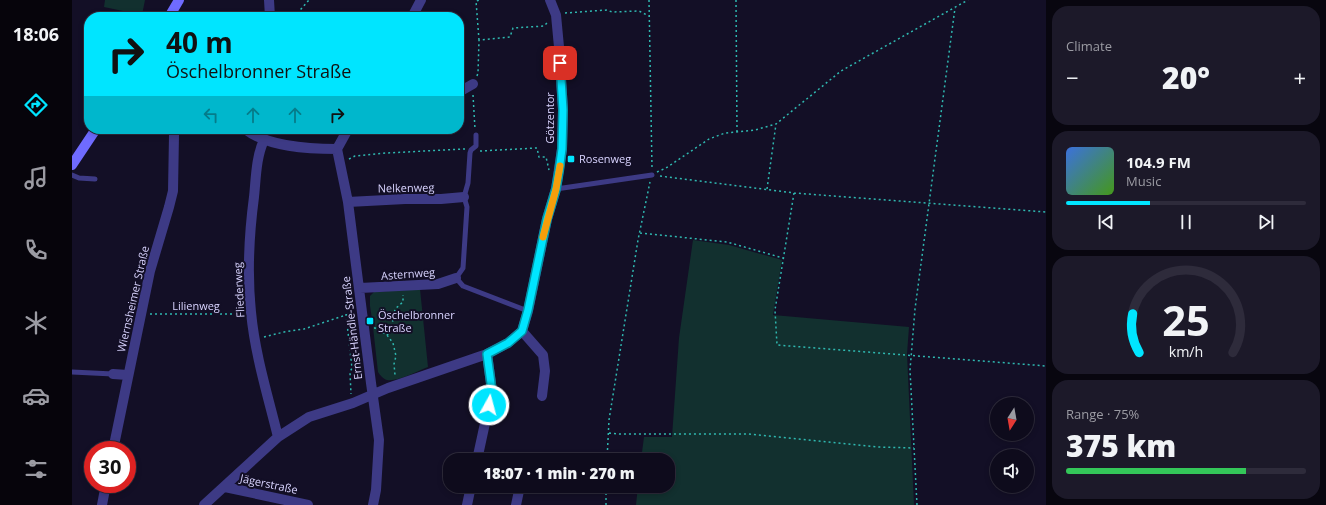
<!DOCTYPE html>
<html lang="en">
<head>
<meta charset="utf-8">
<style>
	:root { --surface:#0e0b1c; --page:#1c1929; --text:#f1f3f6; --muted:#9b9ba3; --line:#2e2b3b; --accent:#00e5ff }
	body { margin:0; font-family:"Open Sans",sans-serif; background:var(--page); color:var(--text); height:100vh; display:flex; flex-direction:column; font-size:15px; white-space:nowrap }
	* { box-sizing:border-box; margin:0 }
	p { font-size:13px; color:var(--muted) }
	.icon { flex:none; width:22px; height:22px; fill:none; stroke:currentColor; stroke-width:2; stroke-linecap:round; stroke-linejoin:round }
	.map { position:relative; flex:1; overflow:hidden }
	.side { display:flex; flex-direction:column; gap:6px; padding:6px; background:#08060f; width:280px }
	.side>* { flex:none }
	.top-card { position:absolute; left:12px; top:12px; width:380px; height:122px; border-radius:16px; box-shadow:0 2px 6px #0003,0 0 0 1px var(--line); background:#00e5ff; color:#111; overflow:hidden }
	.needle { width:26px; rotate:191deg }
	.fabs { position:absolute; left:918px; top:397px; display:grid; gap:8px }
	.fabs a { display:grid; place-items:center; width:44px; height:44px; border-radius:50%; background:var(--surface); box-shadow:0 2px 6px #0003,0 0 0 1px var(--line); font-size:20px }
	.speed { position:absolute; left:12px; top:441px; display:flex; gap:8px; font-size:20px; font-weight:700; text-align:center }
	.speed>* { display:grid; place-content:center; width:52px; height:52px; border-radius:50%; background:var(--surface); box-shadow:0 2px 6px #0003,0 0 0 1px var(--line); line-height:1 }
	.speed .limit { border:6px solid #d22; background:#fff; color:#111 }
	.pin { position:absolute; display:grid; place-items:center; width:34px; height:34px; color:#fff; margin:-17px; border-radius:8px; box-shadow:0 2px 6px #0006 }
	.me { position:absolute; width:44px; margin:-22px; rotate:7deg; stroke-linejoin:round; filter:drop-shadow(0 0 3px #0008) }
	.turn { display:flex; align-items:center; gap:14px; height:84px; padding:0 16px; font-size:18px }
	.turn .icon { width:52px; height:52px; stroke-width:2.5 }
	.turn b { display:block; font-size:28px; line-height:34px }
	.lanes { display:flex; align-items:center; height:38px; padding:0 16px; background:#0003; justify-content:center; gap:20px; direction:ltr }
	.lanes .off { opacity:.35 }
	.big { font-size:30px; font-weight:800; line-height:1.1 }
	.side .tile { flex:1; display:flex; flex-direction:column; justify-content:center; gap:6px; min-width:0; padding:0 14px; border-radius:16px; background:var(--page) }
	.side .dial { align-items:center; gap:0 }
	.dial svg { height:104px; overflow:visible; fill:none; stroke:var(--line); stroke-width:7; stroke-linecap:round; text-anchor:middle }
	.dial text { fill:var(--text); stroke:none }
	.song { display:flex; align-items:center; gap:12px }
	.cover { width:48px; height:48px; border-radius:6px; background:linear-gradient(135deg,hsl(220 70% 55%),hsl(100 70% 35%)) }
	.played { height:4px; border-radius:2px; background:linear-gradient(90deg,var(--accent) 35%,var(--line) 35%) }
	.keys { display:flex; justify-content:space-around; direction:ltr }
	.heat { display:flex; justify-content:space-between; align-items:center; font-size:22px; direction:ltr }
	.charge { height:6px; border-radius:3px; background:linear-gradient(90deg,#34c759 75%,var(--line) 0) }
	.trip { position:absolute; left:371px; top:453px; width:232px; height:40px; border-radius:16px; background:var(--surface); box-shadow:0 2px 6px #0003,0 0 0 1px var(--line); font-weight:800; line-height:40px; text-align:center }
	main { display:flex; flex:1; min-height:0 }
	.tab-bar { display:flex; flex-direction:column; width:72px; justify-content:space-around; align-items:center; background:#06040b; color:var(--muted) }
	.tab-bar .icon { width:28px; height:28px }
	.tab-bar .active { color:var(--accent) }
	.tab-bar b { font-size:18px; color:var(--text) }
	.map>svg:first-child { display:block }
</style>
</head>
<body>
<main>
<nav class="tab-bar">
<b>18:06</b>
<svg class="icon active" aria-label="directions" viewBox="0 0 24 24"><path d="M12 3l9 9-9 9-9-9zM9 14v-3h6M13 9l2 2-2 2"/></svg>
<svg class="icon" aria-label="music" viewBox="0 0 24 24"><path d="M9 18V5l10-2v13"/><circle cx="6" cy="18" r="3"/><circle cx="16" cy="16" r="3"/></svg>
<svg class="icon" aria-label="phone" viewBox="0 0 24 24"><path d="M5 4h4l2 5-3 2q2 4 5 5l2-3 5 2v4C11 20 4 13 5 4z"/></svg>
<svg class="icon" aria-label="climate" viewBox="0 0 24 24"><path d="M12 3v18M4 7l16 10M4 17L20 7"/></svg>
<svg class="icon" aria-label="car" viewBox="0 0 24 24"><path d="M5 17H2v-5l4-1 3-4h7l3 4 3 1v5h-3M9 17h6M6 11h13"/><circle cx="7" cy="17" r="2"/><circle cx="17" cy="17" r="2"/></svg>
<svg class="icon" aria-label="filters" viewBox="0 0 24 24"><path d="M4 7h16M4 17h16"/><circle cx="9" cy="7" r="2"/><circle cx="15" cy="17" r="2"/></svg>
</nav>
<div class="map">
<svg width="974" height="505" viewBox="0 0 974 505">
	<rect width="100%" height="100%" fill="#130f26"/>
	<path fill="#12302f" d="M33,0H73L70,15L32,7Z
		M621,240L657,245L710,260L701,315L837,327L835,354L842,505H564L566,486H596V460H569L572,437H600L607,338Z
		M348,289L356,367C346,371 325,382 315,380C311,379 308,375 306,372L301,327L303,326L302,320L300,319L298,306V296L302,292Z"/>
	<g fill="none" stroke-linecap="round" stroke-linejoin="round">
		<path stroke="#2fb8b0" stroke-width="1.5" stroke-dasharray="2 3" stroke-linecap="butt" d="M577,0L580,168
			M664,0L665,132
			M493,13L535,10L540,12L567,11L577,16
			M222,17L237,0
			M407,40L404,1L408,0
			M405,76L406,73L407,40L438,37L441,28L472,26L475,23
			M401,95L403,129
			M408,151L465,148L467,157H474L477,170
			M277,159L283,156L314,153L393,149
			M585,172L594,168L637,139L653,133L683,130L704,124L769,71L896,0
			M588,176L722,193L974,212
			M695,189L704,124
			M722,193L703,310L705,345L974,366
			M568,233L655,242L711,258
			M78,314H170
			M274,314L280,368L278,372L279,394
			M302,328H303L315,335L321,343L324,356L322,364L323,375
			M315,335L319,330L323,309L331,302V295
			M192,337L212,332L232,329L280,313
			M537,433L548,434H676L806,447L842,448
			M535,460L537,420L566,240L578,182
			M534,505V486
			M845,505L838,370L843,309L883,8"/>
		<path stroke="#3d3a85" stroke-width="5" d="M404,135V146L399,150L398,153L396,183L392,197L395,207L391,268L384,278L391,286L456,311
			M0,175L7,178L23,179
			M484,189L580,175
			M0,372L41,374"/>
		<path stroke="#3d3a85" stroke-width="10" d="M197,0L198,17
			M340,17L349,0
			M387,92L401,84
			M173,129C196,147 236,149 265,149
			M192,140C184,157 184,178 182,197C177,235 175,274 179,312C183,355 196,396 206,437
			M265,149L276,202L299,383L307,440L304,490L301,505
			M265,149L276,129
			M276,202L333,199H369L392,197
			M288,288L366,284L384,278
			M450,331L471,355L473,371L470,396
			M41,374L56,375
			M41,450L78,271L97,207L101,191L102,135L103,129
			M405,460L420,391L415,354
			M153,487L236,505
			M30,505L34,484
			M132,505L206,437L237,417L281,403L316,388L415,354L436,343L450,331L456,311L475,219L484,189L490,149L491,110L487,47L484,15L478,0
			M395,505L399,486
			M444,505L448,486"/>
		<path stroke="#6f6bff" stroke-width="10" d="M97,17L107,0
			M0,165L24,129"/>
	</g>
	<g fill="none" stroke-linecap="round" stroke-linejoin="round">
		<g stroke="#0095a6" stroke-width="10">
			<path id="route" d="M417,405L420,391L415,354L436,343L450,331L456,310L475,219L484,189L487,171L490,149L491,110L488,63"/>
		</g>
		<use href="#route" stroke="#00e5ff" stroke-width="7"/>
		<path stroke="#f59e0b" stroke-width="7" d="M471,237L484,189L488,166"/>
	</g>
	<g fill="#00e5ff" stroke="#130f26" stroke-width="1.5">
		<rect x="495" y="155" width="8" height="8" rx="2"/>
		<rect x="294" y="317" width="8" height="8" rx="2"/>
	</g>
	<g text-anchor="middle" stroke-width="4" stroke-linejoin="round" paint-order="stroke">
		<g font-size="11" fill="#d9d4ff" stroke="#130f26">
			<text transform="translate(478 118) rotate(-90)" y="4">Götzentor</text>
			<text transform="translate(334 188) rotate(-1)" y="4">Nelkenweg</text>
			<text transform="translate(336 274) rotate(-4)" y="4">Asternweg</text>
			<text transform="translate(167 290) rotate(-93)" y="4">Fliederweg</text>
			<text transform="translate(61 299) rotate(-77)" y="4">Wiernsheimer Straße</text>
			<text x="124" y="310">Lilienweg</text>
			<text transform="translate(280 328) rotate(-97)" y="4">Ernst-Händle-Straße</text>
			<text transform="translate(197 484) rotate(12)" y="4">Jägerstraße</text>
		</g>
		<g font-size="11" fill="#d9d4ff" stroke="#130f26" text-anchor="start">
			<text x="507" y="163">Rosenweg</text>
			<text x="306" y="319">Öschelbronner<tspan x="306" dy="13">Straße</tspan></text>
		</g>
	</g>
</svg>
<div class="fabs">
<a><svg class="needle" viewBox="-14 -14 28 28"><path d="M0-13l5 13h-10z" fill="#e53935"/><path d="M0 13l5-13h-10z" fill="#9b9ba3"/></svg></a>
<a><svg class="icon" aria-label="sound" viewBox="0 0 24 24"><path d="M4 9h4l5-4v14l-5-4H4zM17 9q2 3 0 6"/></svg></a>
</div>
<div class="speed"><div class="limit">30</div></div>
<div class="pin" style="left:488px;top:63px;background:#d93025"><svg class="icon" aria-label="arrive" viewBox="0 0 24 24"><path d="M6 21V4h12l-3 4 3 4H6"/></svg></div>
<svg class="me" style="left:417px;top:405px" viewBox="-20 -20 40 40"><circle r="17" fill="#00e5ff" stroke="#fff" stroke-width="3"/><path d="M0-11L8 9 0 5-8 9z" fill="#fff"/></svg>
<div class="trip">18:07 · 1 min · 270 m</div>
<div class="top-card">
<div class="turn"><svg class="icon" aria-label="right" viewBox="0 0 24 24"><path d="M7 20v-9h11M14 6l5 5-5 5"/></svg><div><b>40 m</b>Öschelbronner Straße</div></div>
<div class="lanes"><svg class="icon off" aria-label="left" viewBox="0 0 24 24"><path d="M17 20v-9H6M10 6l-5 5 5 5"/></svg><svg class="icon off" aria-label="ahead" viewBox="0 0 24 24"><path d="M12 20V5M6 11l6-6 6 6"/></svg><svg class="icon off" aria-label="ahead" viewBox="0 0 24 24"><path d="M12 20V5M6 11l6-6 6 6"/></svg><svg class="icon" aria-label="right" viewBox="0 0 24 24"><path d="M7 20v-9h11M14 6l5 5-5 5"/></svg></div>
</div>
</div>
<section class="side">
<div class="tile"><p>Climate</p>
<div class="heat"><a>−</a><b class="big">20°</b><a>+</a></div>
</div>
<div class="tile">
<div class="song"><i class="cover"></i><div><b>104.9 FM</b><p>Music</p></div></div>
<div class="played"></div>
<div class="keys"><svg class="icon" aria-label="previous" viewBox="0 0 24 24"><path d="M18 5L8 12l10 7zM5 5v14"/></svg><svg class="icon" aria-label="pause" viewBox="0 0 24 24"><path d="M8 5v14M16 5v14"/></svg><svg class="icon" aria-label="next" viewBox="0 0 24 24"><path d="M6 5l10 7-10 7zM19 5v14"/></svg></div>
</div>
<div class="tile dial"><svg viewBox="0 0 100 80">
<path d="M14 69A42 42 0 1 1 86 69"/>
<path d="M14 69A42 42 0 0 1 9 39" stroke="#00e5ff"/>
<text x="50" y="56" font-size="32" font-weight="700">25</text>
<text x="50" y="72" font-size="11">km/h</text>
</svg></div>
<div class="tile"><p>Range · 75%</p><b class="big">375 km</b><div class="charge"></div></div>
</section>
</main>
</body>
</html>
